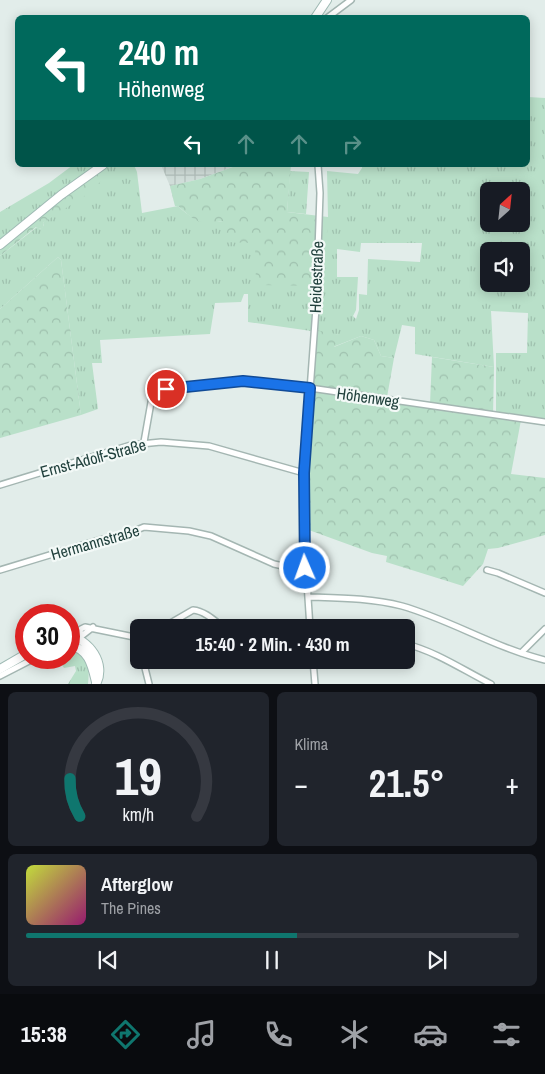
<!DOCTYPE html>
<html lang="de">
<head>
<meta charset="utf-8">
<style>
	:root { --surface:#171b24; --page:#20242c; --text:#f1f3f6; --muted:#9ea1a6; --line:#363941; --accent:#0f766e }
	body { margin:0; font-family:"Archivo Narrow",sans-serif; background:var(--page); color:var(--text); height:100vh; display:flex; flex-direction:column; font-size:19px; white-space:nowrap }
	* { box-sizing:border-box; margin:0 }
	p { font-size:16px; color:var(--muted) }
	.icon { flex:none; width:28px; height:28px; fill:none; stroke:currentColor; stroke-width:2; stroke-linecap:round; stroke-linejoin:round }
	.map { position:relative; height:684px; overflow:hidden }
	.panel { display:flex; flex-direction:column; gap:8px; padding:8px; background:#0d0f14; flex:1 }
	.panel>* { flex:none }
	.top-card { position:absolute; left:15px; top:15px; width:515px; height:152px; border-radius:8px; box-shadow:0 2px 12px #0003; background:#00695c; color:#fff; overflow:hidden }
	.needle { width:32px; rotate:27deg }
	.fabs { position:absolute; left:480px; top:182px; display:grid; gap:10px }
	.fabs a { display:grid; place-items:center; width:50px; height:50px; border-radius:8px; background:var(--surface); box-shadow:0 2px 12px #0003; font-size:25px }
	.speed { position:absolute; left:15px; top:604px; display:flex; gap:10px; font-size:25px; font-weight:700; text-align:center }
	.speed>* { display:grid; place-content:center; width:65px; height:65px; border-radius:50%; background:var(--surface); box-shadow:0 2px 12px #0003; line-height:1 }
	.speed .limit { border:8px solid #d22; background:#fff; color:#111 }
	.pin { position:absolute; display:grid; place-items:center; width:42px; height:42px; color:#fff; margin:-21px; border:2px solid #fff; border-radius:50%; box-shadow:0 1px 5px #0007 }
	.me { position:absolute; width:55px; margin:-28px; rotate:358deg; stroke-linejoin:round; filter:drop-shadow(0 0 4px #0008) }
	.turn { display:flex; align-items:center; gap:18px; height:105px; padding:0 20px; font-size:22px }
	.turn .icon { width:65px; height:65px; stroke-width:2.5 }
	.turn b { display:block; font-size:35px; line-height:42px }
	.lanes { display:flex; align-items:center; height:48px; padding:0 20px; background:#0003; justify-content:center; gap:25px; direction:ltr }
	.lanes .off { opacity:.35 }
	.big { font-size:38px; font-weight:700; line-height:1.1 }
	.panel .card { flex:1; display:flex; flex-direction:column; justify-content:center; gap:8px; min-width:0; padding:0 18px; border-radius:8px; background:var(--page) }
	.panel .dial { align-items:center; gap:0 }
	.dial svg { height:130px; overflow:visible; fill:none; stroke:var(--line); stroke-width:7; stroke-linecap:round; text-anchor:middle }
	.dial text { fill:var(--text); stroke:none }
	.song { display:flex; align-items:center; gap:15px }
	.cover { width:60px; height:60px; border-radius:8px; background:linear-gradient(135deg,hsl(70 70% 55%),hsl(320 70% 35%)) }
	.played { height:5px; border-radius:2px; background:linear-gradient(90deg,var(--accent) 55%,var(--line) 55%) }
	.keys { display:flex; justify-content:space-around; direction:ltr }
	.heat { display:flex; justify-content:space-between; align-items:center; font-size:28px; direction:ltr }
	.panel .tiles { flex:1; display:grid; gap:8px; grid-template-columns:1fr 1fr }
	.card:last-child { grid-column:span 2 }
	.trip { position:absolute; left:130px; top:619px; width:285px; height:50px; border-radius:8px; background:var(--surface); box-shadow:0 2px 12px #0003; font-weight:700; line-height:50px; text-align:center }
	.menu { display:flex; height:80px; justify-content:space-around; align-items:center; background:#090b0e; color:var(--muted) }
	.menu .icon { width:35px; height:35px }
	.menu .current { color:var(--accent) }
	.menu b { font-size:22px; color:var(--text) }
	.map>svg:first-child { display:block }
</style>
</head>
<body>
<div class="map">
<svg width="545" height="684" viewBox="0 0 545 684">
	<defs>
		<pattern id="industrial-grid" width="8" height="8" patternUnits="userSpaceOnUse" patternTransform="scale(1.25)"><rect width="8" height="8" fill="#d0ddd9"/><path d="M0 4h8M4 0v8" fill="none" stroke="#b2bfbb"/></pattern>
		<pattern id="grass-tufts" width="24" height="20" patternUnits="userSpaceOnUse" patternTransform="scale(1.25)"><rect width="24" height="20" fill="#b9e0c9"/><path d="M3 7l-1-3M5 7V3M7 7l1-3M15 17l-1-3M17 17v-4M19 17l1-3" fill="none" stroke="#9fc1ae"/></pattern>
		<pattern id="forest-crowns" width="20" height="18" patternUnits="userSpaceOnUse" patternTransform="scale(1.25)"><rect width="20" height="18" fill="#b9e0c9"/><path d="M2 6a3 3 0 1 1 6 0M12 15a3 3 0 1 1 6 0" fill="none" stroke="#9fc1ae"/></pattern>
	</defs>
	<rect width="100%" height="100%" fill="#e2edea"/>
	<path fill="url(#industrial-grid)" d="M161,165H238L200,179L171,186L175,206L170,186Z"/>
	<path fill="url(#grass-tufts)" fill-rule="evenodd" d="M528,97L545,98V419H537L496,413V353H527L528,313L491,311L494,367L415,354V327L402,325L394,358L381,356L374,340L361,336L333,347L339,335L248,322V294H244L241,302L215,303L210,334L100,340L102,363H92L98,409L81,415L61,260L58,257L0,309V256L37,227L40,229L44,226L43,223L109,165H134L137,172L142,213L178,206C193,220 202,224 223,221L328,217L327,171L358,174L362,168V165H528ZM489,191H521V224H489ZM361,243H422L420,262L368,259L367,295L359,294V310L356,319L353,316L356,310L358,277H337V249L360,252ZM489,251H521V284H489Z
		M73,165H96L61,190L0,240V212L49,183Z
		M290,171L309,172L306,214L287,212Z
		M69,648C88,655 90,665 88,684H68L76,671L75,666L64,668L58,658H69Z"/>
	<path fill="url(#forest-crowns)" d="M238,165H291L287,212L328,217L324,286L256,285L255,243L224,242L223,221C199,225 196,222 178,206H175L170,186L200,179Z
		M104,169L108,175L86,195L43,223L44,227L40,229L36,227L0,256V250L55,204Z
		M58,257L61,260L81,415L0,438V309Z
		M316,330L340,335L334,347L361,336L374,340L381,356L394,358L387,397L430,404L432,357L494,367L493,416L521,420L511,474L545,478V535L498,548L488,549L483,564L463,586L386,562L387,556L372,553L306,529Z"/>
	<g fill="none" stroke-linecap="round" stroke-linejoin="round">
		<g stroke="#a4b6b2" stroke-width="8">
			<path id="street" d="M327,18L351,0
				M144,442L153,391L243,381L310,388L545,422
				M0,485L131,445L161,442L209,446L304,473
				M0,570L99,540L122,536L144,527L189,531L211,536L274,564L292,568H305
				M487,570L498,573L545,593
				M308,597C340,598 371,598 402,606C451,620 495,648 545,660
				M162,628L193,610C205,611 215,621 224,628
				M310,628L304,537V473L316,308L320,193L318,165
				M79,638L93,627
				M77,641L81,629L85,627L139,638
				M406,644C437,652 463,670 491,684
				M521,653L545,629
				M143,660L149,684
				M313,660L315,684
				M0,676L35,658"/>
		</g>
		<g stroke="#9fbab4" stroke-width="10">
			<path id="secondary" d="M315,18L327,0
				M0,245L61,195L103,165
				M69,636C89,639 107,664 96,684
				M69,645C89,649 92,665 96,682
				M0,669L26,654"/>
		</g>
		<use href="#street" stroke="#fff" stroke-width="5"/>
		<use href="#secondary" stroke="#fff" stroke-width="8"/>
	</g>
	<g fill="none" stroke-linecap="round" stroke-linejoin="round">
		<g stroke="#114b97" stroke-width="12">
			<path id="route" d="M166,389L243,381L310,388L304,473L305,568"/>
		</g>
		<use href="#route" stroke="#1a73e8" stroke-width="9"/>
	</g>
	<g text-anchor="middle" stroke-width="4.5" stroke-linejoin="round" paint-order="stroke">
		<g font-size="16" fill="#20403c" stroke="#f3f9f7">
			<text transform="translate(316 277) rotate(-88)" y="6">Heidestraße</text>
			<text transform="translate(368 397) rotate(8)" y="6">Höhenweg</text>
			<text transform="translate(93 458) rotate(-15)" y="6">Ernst-Adolf-Straße</text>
			<text transform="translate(95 542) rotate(-16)" y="6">Hermannstraße</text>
		</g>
	</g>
</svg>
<div class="fabs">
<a><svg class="needle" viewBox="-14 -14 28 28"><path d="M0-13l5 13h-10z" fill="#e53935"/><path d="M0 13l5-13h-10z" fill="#9ea1a6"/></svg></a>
<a><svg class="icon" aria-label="sound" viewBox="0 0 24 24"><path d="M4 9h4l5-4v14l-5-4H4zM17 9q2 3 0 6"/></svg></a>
</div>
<div class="speed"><div class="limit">30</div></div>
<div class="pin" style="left:166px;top:389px;background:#d93025"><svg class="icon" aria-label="arrive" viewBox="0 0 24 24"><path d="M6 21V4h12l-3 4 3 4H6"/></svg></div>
<svg class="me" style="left:305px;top:568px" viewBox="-20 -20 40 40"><circle r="17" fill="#1a73e8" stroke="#fff" stroke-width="3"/><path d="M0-11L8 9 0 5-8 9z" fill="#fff"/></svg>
<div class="trip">15:40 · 2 Min. · 430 m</div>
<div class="top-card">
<div class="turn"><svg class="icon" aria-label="left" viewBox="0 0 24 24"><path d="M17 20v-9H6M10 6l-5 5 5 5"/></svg><div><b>240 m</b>Höhenweg</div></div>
<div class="lanes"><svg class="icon" aria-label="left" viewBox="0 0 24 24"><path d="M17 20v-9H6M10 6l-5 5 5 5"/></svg><svg class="icon off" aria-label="ahead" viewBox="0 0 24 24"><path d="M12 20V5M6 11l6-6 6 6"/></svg><svg class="icon off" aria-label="ahead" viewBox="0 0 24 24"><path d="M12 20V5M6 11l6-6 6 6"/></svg><svg class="icon off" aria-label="right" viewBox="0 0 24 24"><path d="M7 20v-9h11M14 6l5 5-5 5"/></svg></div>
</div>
</div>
<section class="panel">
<div class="tiles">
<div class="card dial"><svg viewBox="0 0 100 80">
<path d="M14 69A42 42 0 1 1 86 69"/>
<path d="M14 69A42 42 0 0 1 8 46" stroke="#0f766e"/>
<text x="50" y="56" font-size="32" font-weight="700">19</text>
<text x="50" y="72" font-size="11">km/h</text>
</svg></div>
<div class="card"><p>Klima</p>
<div class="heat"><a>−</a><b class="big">21.5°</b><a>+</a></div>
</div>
<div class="card">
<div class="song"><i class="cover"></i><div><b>Afterglow</b><p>The Pines</p></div></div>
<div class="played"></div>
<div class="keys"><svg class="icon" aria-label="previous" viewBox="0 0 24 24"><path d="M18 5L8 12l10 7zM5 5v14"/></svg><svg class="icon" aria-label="pause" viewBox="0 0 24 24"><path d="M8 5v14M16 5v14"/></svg><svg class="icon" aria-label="next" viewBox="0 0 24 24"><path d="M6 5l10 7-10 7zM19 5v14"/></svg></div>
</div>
</div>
</section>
<nav class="menu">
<b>15:38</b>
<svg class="icon current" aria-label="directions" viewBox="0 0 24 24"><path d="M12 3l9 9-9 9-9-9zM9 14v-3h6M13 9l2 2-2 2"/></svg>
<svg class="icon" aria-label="music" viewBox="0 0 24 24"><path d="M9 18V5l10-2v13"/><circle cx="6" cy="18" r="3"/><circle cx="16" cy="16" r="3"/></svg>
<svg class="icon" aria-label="phone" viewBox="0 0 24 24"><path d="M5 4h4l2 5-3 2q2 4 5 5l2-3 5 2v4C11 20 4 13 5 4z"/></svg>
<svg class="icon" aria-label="climate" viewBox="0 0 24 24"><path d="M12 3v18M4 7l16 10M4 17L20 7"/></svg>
<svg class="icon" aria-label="car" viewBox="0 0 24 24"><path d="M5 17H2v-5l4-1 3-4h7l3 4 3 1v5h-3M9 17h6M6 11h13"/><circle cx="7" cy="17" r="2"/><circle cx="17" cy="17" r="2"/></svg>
<svg class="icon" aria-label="filters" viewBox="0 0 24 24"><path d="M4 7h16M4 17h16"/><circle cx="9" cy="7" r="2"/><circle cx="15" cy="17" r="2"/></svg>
</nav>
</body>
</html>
